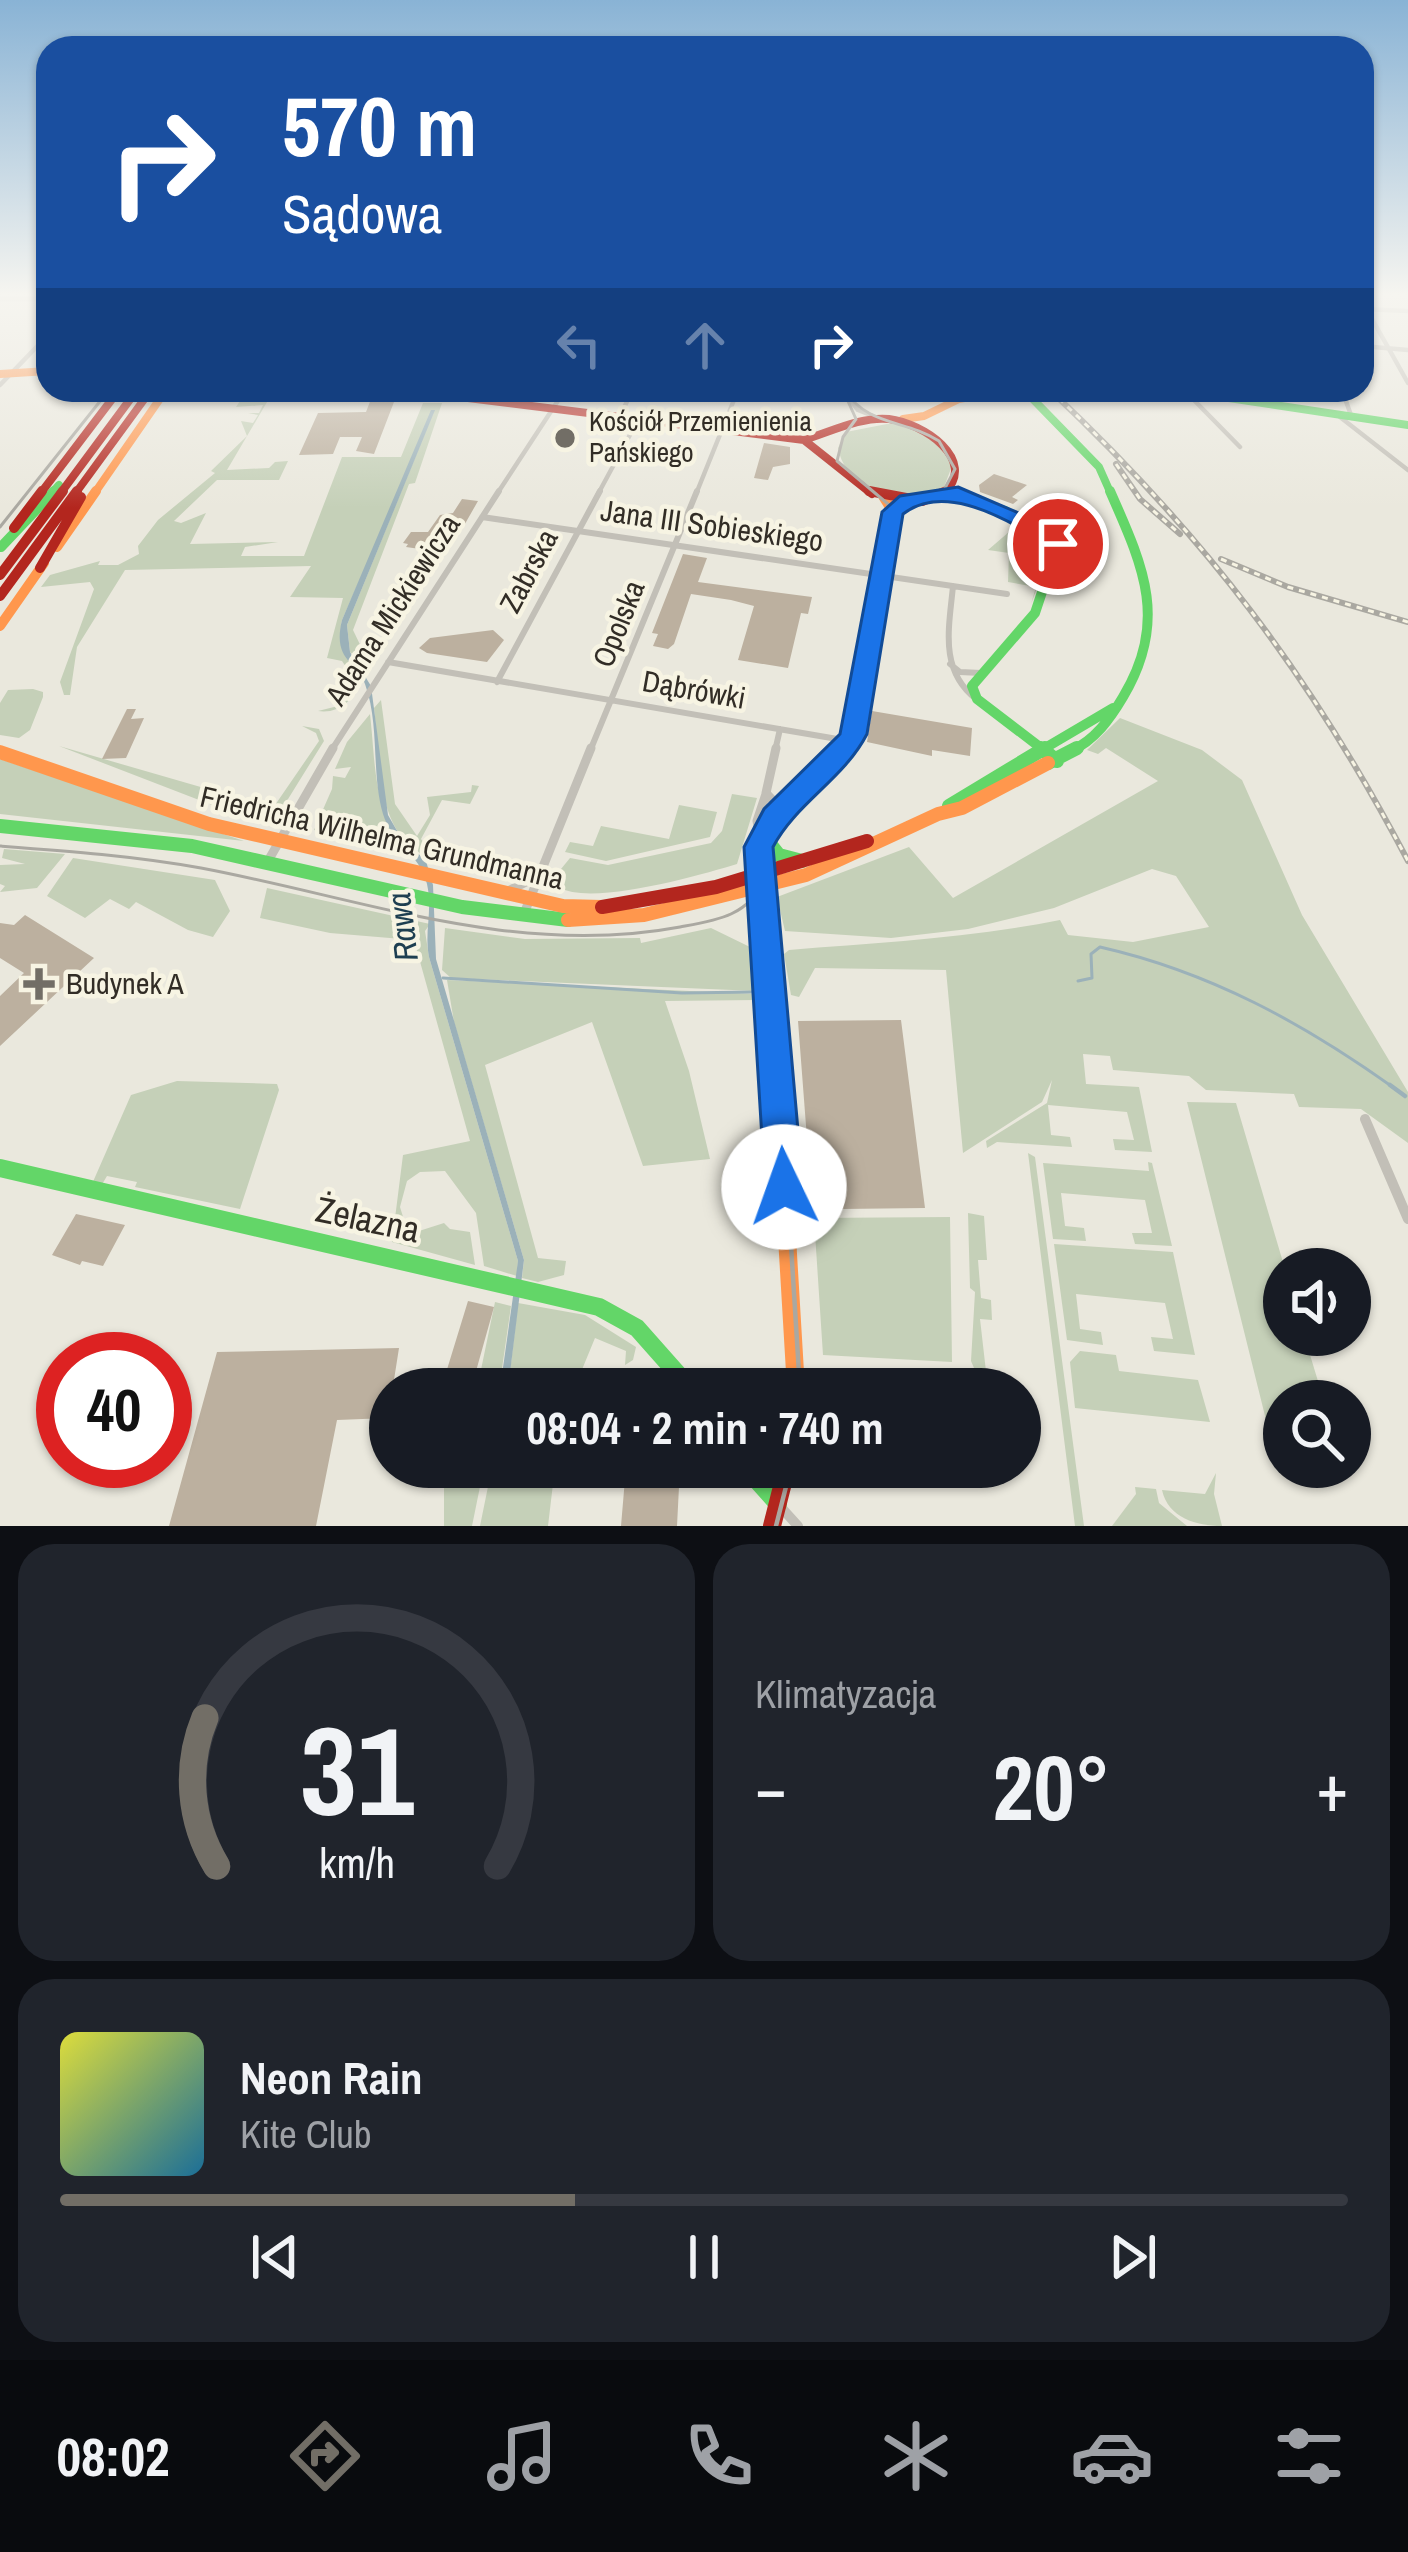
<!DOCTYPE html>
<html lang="pl">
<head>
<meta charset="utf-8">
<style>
	:root { --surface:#171b24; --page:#20242c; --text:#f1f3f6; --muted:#9ea1a6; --line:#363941; --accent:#726e66 }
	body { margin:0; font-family:"Archivo Narrow",sans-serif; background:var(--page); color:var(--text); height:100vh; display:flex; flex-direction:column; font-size:45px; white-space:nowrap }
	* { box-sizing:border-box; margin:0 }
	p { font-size:39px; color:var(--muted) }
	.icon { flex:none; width:66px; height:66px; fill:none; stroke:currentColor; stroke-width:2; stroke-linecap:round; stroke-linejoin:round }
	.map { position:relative; height:1526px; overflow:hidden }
	.details { display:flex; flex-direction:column; gap:18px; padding:18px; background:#0d0f14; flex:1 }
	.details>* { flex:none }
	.banner { position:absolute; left:36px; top:36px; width:1338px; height:366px; border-radius:36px; box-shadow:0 3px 9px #0004; background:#1a4fa0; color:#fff; overflow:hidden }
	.tools { position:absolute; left:1263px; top:1248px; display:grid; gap:24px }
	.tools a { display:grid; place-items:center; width:108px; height:108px; border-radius:50%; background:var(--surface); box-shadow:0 3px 9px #0004; font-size:60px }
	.speed { position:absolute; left:36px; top:1332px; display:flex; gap:24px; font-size:60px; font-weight:700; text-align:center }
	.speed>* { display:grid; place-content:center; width:156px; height:156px; border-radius:50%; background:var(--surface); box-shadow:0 3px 9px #0004; line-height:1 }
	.speed .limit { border:18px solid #d22; background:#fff; color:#111 }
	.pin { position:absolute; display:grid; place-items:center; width:102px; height:102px; color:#fff; margin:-51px; border:6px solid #fff; border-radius:50%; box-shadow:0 3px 12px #0007 }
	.me { position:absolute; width:132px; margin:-66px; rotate:357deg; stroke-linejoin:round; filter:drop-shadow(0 0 9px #0008) }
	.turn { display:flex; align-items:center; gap:42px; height:252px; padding:0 48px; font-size:54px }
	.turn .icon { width:156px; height:156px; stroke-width:2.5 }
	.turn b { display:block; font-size:84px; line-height:102px }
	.lanes { display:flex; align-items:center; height:114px; padding:0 48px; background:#0003; justify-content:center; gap:60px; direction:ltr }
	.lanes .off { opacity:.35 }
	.big { font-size:90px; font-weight:800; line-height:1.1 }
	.details .card { flex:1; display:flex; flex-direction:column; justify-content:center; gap:18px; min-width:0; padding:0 42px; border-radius:36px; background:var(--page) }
	.details .dial { align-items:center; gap:0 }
	.dial svg { height:312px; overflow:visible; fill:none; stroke:var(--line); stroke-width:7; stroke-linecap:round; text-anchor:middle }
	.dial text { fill:var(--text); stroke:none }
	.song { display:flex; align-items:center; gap:36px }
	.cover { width:144px; height:144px; border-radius:18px; background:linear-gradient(135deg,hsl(60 70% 55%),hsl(200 70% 35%)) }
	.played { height:12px; border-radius:6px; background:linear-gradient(90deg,var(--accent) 40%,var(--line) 40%) }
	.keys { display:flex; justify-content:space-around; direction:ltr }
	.heat { display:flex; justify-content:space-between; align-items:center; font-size:66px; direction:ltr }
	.details .tiles { flex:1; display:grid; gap:18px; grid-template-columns:1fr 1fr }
	.card:last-child { grid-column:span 2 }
	.trip { position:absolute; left:369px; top:1368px; width:672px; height:120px; border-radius:60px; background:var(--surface); box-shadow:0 3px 9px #0004; font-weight:800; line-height:120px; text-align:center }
	.tabs { display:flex; height:192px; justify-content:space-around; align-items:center; background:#090b0e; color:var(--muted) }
	.tabs .icon { width:84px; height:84px }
	.tabs .selected { color:var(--accent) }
	.tabs b { font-size:54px; color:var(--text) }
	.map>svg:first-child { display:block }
</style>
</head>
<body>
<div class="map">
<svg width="1408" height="1526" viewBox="0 0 1408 1526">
	<rect width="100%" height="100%" fill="#eae8dd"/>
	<path fill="#c5d0b8" d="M271,390H294L290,397H270L227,470L269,468L275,462L288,461L279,480H217L174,521L181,523L206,513L190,544L278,542L245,547L241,556H304L342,457H401L423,403H442L415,483L409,484L353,630L366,657L388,645L368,668L350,652L347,625L434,411L342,620C337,645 348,653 355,674C362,693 342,715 318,711L338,706L352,691V676L342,661L327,658L343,598L290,597L311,566L125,570L77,647L70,695H64L60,682L94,589L90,582L41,587L50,575L100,561L98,565H118L139,554L138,546L158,520L215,473L211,471L247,436L241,421L253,423L258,415L248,413H259L263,405L236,407L240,401H264Z
		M892,423C919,429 942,440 952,466L944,487C908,504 847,495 838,448L846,432Z
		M1017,525L1026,535L1025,528L1035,533L1050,553L1039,582L1026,535L1038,585L1031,604L1036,587L1008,582L1009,553L988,550Z
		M33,689L43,692V697L30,730L19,738L0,735V703L8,690Z
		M381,700L395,804L417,836L430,815L427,797L471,792L472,785L479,786L470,804L442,800L421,839L437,860C374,844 380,760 374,708Z
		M370,714C377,776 371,809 416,857L314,830L332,789L333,776L345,778L351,767L335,769L347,742Z
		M1120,718L1202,750L1242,780L1302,915L1408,1092V1143L1361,1109L1299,1107L1294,1094L1206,1090L1189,1076L1113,1070L1110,1056L1083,1054L1086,1084L1139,1087L1152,1152L1115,1150L1113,1139L1134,1140L1127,1112L1048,1105L1051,1135L1070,1137L1072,1147L997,1142L987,1148L986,1141L1047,1103L1052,1080L1042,1102L963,1153L946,970L815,968L799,997L791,995L784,954L789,950C882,942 964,939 1060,920L1068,935L1133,942L1209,927L1176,876L1152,869L1054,908L968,929L891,938L785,931L777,897L909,847L953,898L1158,781L1106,748L1098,754L1087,750Z
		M302,726L319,729L324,741L280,812L265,819L225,810L59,746L273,808L319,741L316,733Z
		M0,759L244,841L0,814Z
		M732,794L757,798L737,864C701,875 589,907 559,887L561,869L570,858L608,865L711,843L722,831Z
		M679,805L717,812L710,837L606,861L565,852L570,842L593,846L601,826L669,839Z
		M4,849L65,854L37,888L0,892L5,886L0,884V865L25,864L2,858Z
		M73,858L215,880L230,911L213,937L188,930L136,902L129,909L110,899L85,918L47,896Z
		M267,888L430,924L425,931L429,957L518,1261L517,1276L484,1266L476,1213L445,1171L420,1172L407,1181L400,1207L404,1220L419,1231L444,1223L450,1229L470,1232L475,1265L392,1242L403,1155L470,1141L414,940L330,933L260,918Z
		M445,928L525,939L640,938L641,943L711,928L750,947L756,991L451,978L442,970Z
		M447,980L756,994L757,1000L665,1001L689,1071L710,1159L643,1166L592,1022L485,1065L538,1258L566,1261L564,1275L538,1282L522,1278L524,1260L454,1022Z
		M177,1081L277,1084L279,1090L240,1209L135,1187L137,1182L107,1176L101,1186L92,1184L131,1095Z
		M1187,1102L1236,1103L1285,1269L1284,1335H1304L1324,1401H1284V1457L1275,1456Z
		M1028,1153L1035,1157L1084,1526H1075Z
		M1148,1162L1152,1163L1172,1246L1135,1244L1132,1233H1152L1145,1200L1061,1193L1065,1226L1084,1228L1086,1241L1053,1239L1043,1163L1149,1171Z
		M968,1213L984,1216L987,1260H978L981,1298L991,1300L992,1320L980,1319L988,1389H983L971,1361L975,1292L970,1288Z
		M950,1217L952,1362L823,1355L814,1218Z
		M1054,1244L1173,1252L1195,1355L1154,1351L1151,1337L1173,1339L1165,1303L1076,1294L1080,1329L1101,1332L1103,1345L1067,1340Z
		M495,1302L511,1306L499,1389H477Z
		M518,1303L585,1315L636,1347L633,1360L625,1365L626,1351L595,1338L574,1389H508Z
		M1080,1351L1116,1355L1119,1371L1198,1380L1210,1422L1075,1408L1070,1362Z
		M444,1467H484L472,1526H444Z
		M492,1467H555L548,1526H480Z
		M1216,1473L1214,1494L1222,1526C1197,1526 1168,1518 1162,1490L1205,1494Z
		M1135,1487L1156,1489L1159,1503L1187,1526H1112L1136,1494Z"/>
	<path fill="#9bb1b9" d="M431,410H435L347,625L350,652L371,686L388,815L400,836L426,861L433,885L436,959L524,1260L508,1389H500L518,1261L429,957C424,931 433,911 427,884C420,854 391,842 383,814C371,773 380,725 365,684C357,661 332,661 342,620Z"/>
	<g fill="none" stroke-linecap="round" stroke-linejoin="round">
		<path stroke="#9bb1b9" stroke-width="3" d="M443,978L682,993L752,992
			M1078,981L1092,978L1091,954L1100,947C1210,972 1303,1023 1394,1088"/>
		<path stroke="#9bb1b9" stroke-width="4.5" d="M1390,1085L1405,1096"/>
	</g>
	<path fill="#bcb09f" d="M371,399L394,402L374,454L356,451L362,437H340L333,454L299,455L318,413L366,412Z
		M764,443L790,447V464L773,467L768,480L754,478Z
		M994,474L1027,485L1012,497L1018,500L1013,504L980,492L979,485Z
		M462,499L478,501L462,529L448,530L427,550L406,547L408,544L403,543L411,532H428L440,515L453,513Z
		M683,554L707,558L698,582L812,597L808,614L801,613L788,668L738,660L754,606L731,600L691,594L674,644L668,649L653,646L658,634L652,633Z
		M493,630L504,640L487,662L427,653L419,648L430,638Z
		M127,709H136L131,719L144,718L126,758L102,759Z
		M872,711L972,728L970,756L932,750V756L867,742Z
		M25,915L94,958L0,1046V996L24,973L0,958V923L14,925Z
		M901,1020L925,1208L842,1209L841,1201L829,1198L817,1178H810L798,1021Z
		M76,1214L125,1225L103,1266L82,1261L80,1265L52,1255Z
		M468,1301L494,1307L471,1389H441Z
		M399,1348L388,1418L337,1420L316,1526H169L217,1352Z
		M626,1467H680L677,1526H621Z"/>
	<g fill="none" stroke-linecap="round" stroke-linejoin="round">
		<path stroke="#c2bfb7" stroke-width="4.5" d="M0,299H48
			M1362,301L1408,383
			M1363,309L1408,311
			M1362,346L1408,350
			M0,385L48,335
			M842,390L858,410L878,418
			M1342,390L1352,418
			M1187,393L1240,447
			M619,417L633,390
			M1340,417L1408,470
			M497,494L565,390
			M598,494L638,420
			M696,494L738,390"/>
		<path stroke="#c2bfb7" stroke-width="6" d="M482,517L1007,594
			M953,586C949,628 939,670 976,699
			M388,662L849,741
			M950,664L960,672L981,673
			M497,682L600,491
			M331,751L499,491
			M590,751L697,491
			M775,751L780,729"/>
		<path stroke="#c2bfb7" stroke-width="9" d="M776,748L766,793L781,809
			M760,838L757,821L766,794
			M268,861L333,748
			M510,890L540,875
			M523,916L591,748"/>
		<path stroke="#c2bfb7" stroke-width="10" d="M1365,1119L1408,1219
			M779,1505L798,1526"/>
		<path stroke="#63d668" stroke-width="8" d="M1024,390L1099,467L1111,494
			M1175,390L1408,425
			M51,494L59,485"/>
		<path stroke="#63d668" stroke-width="10" d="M947,494L1005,511L1058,544L1035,613L972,686L977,699L1045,751
			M1,547L54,491
			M1040,751L1113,708
			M1071,751C1095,740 1110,719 1123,697C1169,620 1143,566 1110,491"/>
		<path stroke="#63d668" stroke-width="14" d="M1041,748L1057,761
			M1048,763L1077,748
			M949,806L1045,748
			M0,826L192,846L462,907L568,920
			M763,835L779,855L802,861"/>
		<path stroke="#63d668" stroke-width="18" d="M0,1168L599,1307L637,1328L691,1389
			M745,1467L778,1504"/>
		<path stroke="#ff974d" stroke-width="8" d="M0,374L48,371
			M903,419L924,416L959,399L1008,390
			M94,494L166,390"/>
		<path stroke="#ff974d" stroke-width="10" d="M57,547L96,491
			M0,626L44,563
			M842,751L854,734L893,512L883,496"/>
		<path stroke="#ff974d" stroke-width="14" d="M0,752L209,824L563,906L602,907
			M568,920L644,915L806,875L938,814L962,808L1048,763
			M778,1088L758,854L774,817L845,748"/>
		<path stroke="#ff974d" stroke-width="18" d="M778,1085L796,1389"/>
		<path stroke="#b3261e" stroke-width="8" d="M403,390L804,440
			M804,440L872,494
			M804,440C830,432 862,416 889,419C922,423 979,459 944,494
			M40,494L119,390
			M60,494L137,390
			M75,494L151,390"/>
		<path stroke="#b3261e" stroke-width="10" d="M869,491L922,501L947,491
			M14,528L42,491
			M40,568L81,497
			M0,575L63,491
			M0,596L77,491"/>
		<path stroke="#b3261e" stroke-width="14" d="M602,907L716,887L867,841"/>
		<path stroke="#b3261e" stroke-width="18" d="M772,1526L787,1467"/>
		<path stroke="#aaa8a1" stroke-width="3" d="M847,399L856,419L843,437L837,461L888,504L889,526
			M0,527L109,390
			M0,846C67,851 135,856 201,868C361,898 515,958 680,927C713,921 751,916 762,880
			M782,1088L760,857L772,822L854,741L895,512L904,503L944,490L955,469L939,441C905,419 869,427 844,390"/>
		<path stroke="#aaa8a1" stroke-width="4.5" d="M781,1085L800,1389
			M776,1526L791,1467"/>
		<g stroke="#aaa8a1" stroke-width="6">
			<path id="rail" d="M1050,390C1204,535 1310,674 1408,861
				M1116,464L1140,499L1180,534
				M1221,559L1288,587L1408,622"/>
		</g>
		<use href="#rail" stroke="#f7f4e3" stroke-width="3" stroke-dasharray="6" stroke-linecap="butt"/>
	</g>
	<linearGradient id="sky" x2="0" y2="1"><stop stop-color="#89b3d5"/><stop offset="0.58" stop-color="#f6f5f0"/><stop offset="1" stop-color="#f6f5f0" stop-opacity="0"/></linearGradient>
	<rect width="1408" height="508" fill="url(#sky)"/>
	<path fill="#1a73e8" stroke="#114b97" stroke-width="3" d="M958,487L1049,526L1069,544L1066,548C1049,551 1045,542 1031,534C995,513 941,485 903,514L867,734C844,779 796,803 773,847L803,1187L798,1201L784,1206L771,1201L765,1187L744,847L764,809L840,734L882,512L900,496Z"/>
	<g fill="#726e66" stroke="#f7f4e3" stroke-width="4.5">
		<circle cx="565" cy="438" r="12"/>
		<path d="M33 966h12v12h12v12h-12v12h-12v-12h-12v-12h12z"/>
	</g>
	<g text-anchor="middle" stroke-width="9" stroke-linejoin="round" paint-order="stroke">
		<g font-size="27" fill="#322d26" stroke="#f7f4e3" text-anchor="start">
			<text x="589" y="431">Kościół Przemienienia<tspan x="589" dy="31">Pańskiego</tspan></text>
		</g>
		<g font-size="30" fill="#322d26" stroke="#f7f4e3">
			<text transform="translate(712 526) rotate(8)" y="10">Jana III Sobieskiego</text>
			<text transform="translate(529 571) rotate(-62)" y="10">Zabrska</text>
			<text transform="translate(393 610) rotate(-57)" y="10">Adama Mickiewicza</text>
			<text transform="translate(619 624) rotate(-68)" y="10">Opolska</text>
			<text transform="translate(694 690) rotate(10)" y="10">Dąbrówki</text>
			<text transform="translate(382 838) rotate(13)" y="10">Friedricha Wilhelma Grundmanna</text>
		</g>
		<g font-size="30" fill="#322d26" stroke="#f7f4e3" text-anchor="start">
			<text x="66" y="994">Budynek A</text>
		</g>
		<g font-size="33" font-style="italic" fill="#1e3f51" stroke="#f7f4e3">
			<text transform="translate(402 927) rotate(-97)" y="12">Rawa</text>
		</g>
		<g font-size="36" fill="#322d26" stroke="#f7f4e3">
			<text transform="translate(368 1219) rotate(12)" y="13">Żelazna</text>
		</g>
	</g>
</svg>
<div class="tools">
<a><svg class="icon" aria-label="sound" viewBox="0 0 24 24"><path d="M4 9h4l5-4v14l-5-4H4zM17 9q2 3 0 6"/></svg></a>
<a><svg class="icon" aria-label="search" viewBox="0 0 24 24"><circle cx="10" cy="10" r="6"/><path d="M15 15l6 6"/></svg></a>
</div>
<div class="speed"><div class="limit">40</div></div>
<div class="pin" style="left:1058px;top:544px;background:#d93025"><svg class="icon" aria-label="arrive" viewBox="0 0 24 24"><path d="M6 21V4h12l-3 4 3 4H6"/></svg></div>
<svg class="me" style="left:784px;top:1187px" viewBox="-20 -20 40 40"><circle r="19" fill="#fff"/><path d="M0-13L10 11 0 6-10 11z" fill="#1a73e8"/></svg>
<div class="trip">08:04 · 2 min · 740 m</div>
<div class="banner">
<div class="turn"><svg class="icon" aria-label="right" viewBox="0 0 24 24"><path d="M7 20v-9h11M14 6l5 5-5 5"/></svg><div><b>570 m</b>Sądowa</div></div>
<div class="lanes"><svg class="icon off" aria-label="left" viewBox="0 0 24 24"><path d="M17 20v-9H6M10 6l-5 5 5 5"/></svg><svg class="icon off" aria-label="ahead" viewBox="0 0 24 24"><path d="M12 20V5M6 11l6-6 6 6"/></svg><svg class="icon" aria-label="right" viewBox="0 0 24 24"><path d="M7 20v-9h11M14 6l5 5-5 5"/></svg></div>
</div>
</div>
<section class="details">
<div class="tiles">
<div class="card dial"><svg viewBox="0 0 100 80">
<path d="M14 69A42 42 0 1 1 86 69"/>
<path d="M14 69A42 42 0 0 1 11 31" stroke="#726e66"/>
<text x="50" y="56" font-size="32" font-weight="700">31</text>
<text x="50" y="72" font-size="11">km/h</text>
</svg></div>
<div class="card"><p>Klimatyzacja</p>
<div class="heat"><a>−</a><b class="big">20°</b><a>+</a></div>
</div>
<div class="card">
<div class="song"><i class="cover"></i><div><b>Neon Rain</b><p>Kite Club</p></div></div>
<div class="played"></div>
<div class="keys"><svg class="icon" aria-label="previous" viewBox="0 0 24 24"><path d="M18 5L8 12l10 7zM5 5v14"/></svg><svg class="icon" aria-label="pause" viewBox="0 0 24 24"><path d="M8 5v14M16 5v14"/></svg><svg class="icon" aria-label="next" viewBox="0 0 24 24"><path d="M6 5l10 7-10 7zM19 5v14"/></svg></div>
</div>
</div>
</section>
<nav class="tabs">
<b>08:02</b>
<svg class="icon selected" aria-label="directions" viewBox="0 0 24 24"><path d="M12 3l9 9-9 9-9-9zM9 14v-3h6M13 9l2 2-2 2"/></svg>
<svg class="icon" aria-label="music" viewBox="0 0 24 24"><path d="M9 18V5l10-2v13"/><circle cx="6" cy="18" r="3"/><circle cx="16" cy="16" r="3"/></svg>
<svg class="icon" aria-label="phone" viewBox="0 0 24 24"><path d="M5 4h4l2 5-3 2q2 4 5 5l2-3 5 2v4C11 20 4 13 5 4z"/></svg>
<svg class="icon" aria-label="climate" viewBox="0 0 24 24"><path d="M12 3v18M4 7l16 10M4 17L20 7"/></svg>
<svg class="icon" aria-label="car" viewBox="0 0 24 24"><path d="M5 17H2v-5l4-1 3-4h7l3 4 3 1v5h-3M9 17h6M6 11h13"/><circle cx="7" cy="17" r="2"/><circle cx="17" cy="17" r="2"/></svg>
<svg class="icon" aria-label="filters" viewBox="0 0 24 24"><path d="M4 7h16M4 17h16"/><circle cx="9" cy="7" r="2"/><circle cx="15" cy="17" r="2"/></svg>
</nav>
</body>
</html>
